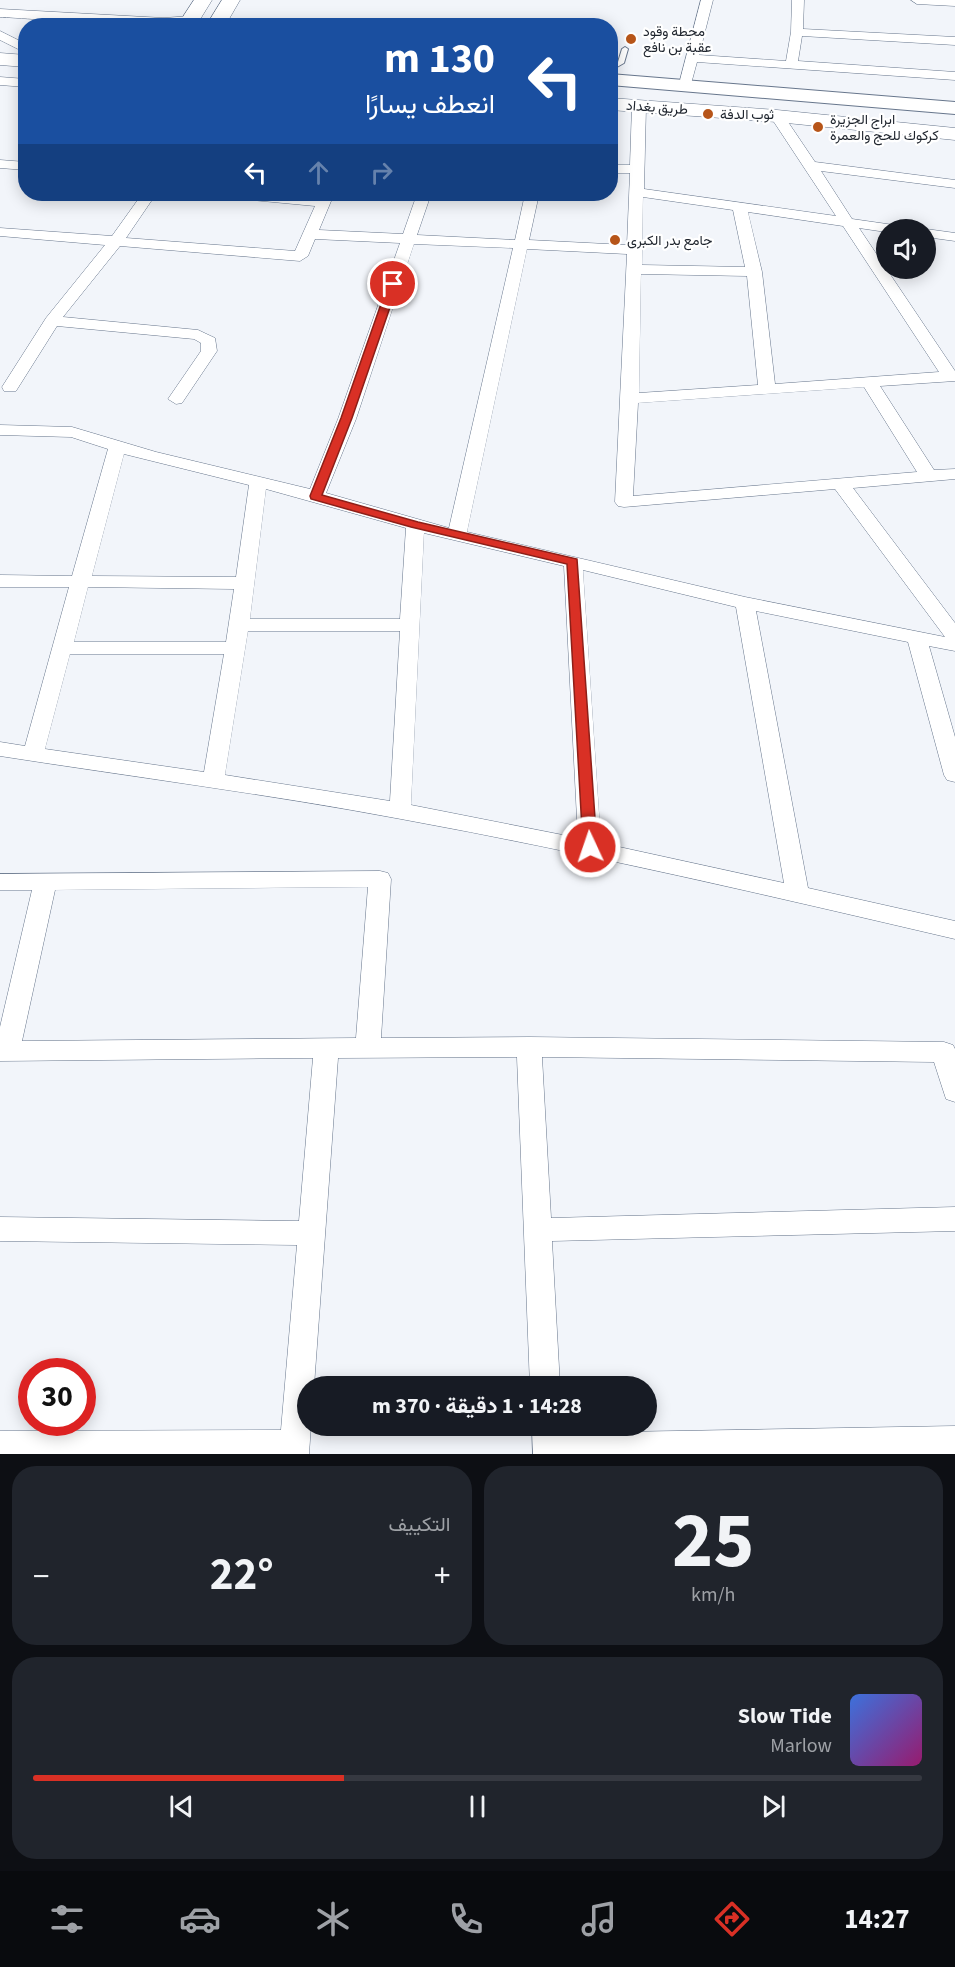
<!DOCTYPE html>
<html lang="ar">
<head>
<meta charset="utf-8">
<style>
	:root { --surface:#171b24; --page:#20242c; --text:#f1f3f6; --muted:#9ea1a6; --line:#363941; --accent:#d93025 }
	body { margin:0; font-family:"Source Sans 3",Vazirmatn,sans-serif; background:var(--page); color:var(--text); direction:rtl; height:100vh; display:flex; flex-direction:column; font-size:22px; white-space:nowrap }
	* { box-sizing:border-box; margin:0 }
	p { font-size:20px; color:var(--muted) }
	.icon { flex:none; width:33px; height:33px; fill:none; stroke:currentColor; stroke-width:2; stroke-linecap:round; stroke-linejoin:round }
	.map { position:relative; height:1454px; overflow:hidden; direction:ltr }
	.drawer { display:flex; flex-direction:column; gap:12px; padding:12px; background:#0d0f14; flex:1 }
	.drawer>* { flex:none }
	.banner { position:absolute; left:18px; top:18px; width:600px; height:183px; border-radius:24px; box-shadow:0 3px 15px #0003; direction:rtl; background:#1a4fa0; color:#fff; overflow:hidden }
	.buttons { position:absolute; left:876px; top:219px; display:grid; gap:12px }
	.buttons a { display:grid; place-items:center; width:60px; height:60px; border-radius:50%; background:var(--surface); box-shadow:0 3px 15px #0003; font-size:30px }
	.speed { position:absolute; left:18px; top:1358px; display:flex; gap:12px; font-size:30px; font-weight:700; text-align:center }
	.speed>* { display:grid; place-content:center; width:78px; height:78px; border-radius:50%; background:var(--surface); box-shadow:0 3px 15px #0003; line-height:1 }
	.speed .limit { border:9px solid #d22; background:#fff; color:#111 }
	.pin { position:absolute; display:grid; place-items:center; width:51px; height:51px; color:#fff; margin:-26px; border:3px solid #fff; border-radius:50%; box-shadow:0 2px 6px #0007 }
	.me { position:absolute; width:66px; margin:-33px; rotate:357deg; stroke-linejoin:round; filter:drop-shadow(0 0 4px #0008) }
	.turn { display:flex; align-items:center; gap:21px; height:126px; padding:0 24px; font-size:27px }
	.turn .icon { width:78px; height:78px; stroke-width:2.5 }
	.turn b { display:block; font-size:42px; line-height:51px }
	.lanes { display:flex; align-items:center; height:57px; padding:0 24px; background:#0003; justify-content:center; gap:30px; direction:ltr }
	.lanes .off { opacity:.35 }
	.big { font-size:45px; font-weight:700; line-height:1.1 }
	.drawer .tile { flex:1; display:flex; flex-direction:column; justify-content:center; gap:9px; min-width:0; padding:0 21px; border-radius:24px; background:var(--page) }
	.drawer .dial { align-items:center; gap:0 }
	.dial b { font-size:78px; line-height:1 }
	.song { display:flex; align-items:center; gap:18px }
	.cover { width:72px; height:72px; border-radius:9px; background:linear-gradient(135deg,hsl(220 70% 55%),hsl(320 70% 35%)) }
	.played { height:6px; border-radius:3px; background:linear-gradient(90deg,var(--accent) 35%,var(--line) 35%) }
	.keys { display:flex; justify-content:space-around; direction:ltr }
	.heat { display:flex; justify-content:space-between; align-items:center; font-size:33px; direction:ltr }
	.drawer .tiles { flex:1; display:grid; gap:12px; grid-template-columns:1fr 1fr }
	.tile:last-child { grid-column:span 2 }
	.trip { position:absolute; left:297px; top:1376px; width:360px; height:60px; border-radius:30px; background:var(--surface); box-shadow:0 3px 15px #0003; font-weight:700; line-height:60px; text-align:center; direction:rtl }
	.tabs { display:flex; height:96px; justify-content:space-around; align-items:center; background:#090b0e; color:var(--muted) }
	.tabs .icon { width:42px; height:42px }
	.tabs .active { color:var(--accent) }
	.tabs b { font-size:27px; color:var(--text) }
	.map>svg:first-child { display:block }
</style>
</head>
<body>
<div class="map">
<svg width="955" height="1454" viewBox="0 0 955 1454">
	<rect width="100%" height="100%" fill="#f2f5fa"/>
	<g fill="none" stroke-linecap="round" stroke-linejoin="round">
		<g stroke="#67768c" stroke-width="2">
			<path id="lane" d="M625,47L628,49L624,63L610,71V66L618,62L622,49Z"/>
		</g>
		<g stroke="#67768c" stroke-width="1">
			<path id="street" d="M701,0H713L699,55L786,61L791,32L792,0H804L803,29L955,37V45L802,36L798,61L955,72V80L697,62L691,84L685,88L680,87L679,84Z
				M911,0H955V6L917,4Z
				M0,9L164,18L190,16L196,20C182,32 29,18 0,17Z
				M0,31L26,44V53L0,40Z
				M0,77L26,79V87L0,85Z
				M639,102L646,106L644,189L836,216L770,116L777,112L782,113L815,162L955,180V188L821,171L852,219L901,226L908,230H886V232L859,228L955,371V381L880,386L934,470L955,469V479L853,488L955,623V651L929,646L955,737V782L947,780L944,775L908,642L756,611L808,888L955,921V939C771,896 587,853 401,819C268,794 134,777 0,756V742L25,746L69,587H0V575L72,576L108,449L71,437L0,435V425L72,427L156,452L310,489L338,419L400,243L315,239L308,256L300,261L120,246L63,317L198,330L215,338L217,351L182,403L176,404L168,399L201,351V343L194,339L57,326L16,391H4L2,387L46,318L105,245L0,236V228L112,236L142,194H156L126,238L295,251L315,206L231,198L226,197L224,194H274L318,197L320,194H334L319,230L403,234L417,194H431L417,235L515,240L525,194H539L529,240L627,245L630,173H610V165H630L632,106ZM643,197L733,210L745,267L642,265ZM748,212L843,226L939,372L775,384L762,272ZM414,244L513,248L449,528L326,493L356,419ZM527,249L627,254L615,502L618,506L624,507L835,489L945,637L745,597L467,532ZM641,274L747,276L758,385L639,393ZM864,387L917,472L633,496L638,403ZM124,454L249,485L236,577L92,576ZM266,489L406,528L400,619H250ZM424,533L564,566L578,838L411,805ZM583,570L736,607L784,883L601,843ZM88,587L234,589L226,642H74ZM248,631H400L390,801L225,775ZM70,654H224L204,772L45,749Z
				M0,160L26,162V170L0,168Z
				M926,229L955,233V241L926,237V230H922Z
				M380,871L388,873L391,879L381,1038L529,1037L944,1042L953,1045L955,1049V1102L946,1099L934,1062L542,1057L551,1218L955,1207V1231L552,1241L560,1386H530L517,1057L338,1058L314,1386H308V1425H311L309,1454H0V1431L281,1430L297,1245L0,1241V1217L299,1221L313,1058L0,1061V1027L32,890H0V874ZM368,887L356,1038L22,1041L55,890Z
				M532,1425H562V1433L955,1426V1454H533Z"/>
		</g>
		<g stroke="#67768c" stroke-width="2">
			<path id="secondary" d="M610,74L955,102V114L610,85Z"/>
		</g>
		<g stroke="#67768c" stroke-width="1">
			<path id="primary" d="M194,0H212L196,26H177Z
				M222,0H240L225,26H206Z
				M0,53L26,55V67L0,65Z
				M610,98L777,110L955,128V140L777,122L610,110Z"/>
		</g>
		<use href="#lane" fill="#fff" fill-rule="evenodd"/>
		<use href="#street" fill="#fff" fill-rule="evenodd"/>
		<use href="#secondary" fill="#fff" fill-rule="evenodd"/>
		<use href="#primary" fill="#fff" fill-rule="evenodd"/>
	</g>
	<path fill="#d93025" stroke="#8d1f18" stroke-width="1.5" d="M393,281L398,284L352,418L322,495L418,522L577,559L597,847L595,851H585L583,847L567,564L411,527L311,499L310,496L341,418L388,284Z"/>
	<g fill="#b75519" stroke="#fff" stroke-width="2">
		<circle cx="631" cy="39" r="6"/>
		<circle cx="708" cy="114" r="6"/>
		<circle cx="818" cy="127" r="6"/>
		<circle cx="615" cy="240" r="6"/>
	</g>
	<g text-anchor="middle" stroke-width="4.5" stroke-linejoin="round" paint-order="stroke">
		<g font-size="14" fill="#1e242d" stroke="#fff" text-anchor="start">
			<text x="643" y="36">محطة وقود<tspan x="643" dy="16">عقبة بن نافع</tspan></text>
			<text x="720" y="119">ثوب الدفة</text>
			<text x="830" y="124">ابراج الجزيرة<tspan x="830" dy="16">كركوك للحج والعمرة</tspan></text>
			<text x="627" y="245">جامع بدر الكبرى</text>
		</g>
		<g font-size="14" fill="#1e242d" stroke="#fff">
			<text transform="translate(657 107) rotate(4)" y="5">طريق بغداد</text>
		</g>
	</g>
</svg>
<div class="buttons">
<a><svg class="icon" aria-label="sound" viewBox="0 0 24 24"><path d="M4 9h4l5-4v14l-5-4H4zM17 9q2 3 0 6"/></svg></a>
</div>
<div class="speed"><div class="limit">30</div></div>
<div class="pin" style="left:393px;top:284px;background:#d93025"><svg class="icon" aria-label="arrive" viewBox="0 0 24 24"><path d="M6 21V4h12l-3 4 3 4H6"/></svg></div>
<svg class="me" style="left:590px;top:847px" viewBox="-20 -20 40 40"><circle r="17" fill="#d93025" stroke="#fff" stroke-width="3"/><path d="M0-11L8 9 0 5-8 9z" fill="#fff"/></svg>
<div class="trip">14:28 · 1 دقيقة · 370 m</div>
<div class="banner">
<div class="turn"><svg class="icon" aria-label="left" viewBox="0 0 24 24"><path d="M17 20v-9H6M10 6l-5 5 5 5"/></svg><div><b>130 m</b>انعطف يسارًا</div></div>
<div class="lanes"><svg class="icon" aria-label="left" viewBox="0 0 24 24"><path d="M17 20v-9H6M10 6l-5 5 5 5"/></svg><svg class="icon off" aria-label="ahead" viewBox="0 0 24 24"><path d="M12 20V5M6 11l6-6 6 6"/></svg><svg class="icon off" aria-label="right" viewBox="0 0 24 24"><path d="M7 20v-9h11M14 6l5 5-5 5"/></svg></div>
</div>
</div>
<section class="drawer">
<div class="tiles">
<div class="tile dial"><b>25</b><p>km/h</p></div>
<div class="tile"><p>التكييف</p>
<div class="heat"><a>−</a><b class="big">22°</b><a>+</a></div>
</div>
<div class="tile">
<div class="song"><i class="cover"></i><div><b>Slow Tide</b><p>Marlow</p></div></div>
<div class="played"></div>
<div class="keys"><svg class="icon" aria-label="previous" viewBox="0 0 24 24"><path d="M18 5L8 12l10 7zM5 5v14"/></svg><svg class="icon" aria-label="pause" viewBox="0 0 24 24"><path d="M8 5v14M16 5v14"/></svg><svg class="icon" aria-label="next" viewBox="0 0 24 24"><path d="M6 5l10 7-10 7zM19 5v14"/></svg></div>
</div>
</div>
</section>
<nav class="tabs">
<b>14:27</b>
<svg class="icon active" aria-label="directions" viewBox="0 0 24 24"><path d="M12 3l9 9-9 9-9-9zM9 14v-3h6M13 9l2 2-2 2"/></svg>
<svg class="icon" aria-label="music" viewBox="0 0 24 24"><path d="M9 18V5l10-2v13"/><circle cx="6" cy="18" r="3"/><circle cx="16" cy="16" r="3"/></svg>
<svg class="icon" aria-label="phone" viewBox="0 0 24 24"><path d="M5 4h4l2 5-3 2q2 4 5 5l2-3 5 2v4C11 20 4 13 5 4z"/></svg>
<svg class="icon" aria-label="climate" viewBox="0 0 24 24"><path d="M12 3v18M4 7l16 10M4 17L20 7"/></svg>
<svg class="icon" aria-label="car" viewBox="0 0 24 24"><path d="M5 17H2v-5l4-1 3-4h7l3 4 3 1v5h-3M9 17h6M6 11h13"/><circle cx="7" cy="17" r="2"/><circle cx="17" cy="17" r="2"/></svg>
<svg class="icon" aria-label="filters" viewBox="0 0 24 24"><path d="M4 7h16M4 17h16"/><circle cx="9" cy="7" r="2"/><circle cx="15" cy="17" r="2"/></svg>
</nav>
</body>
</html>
